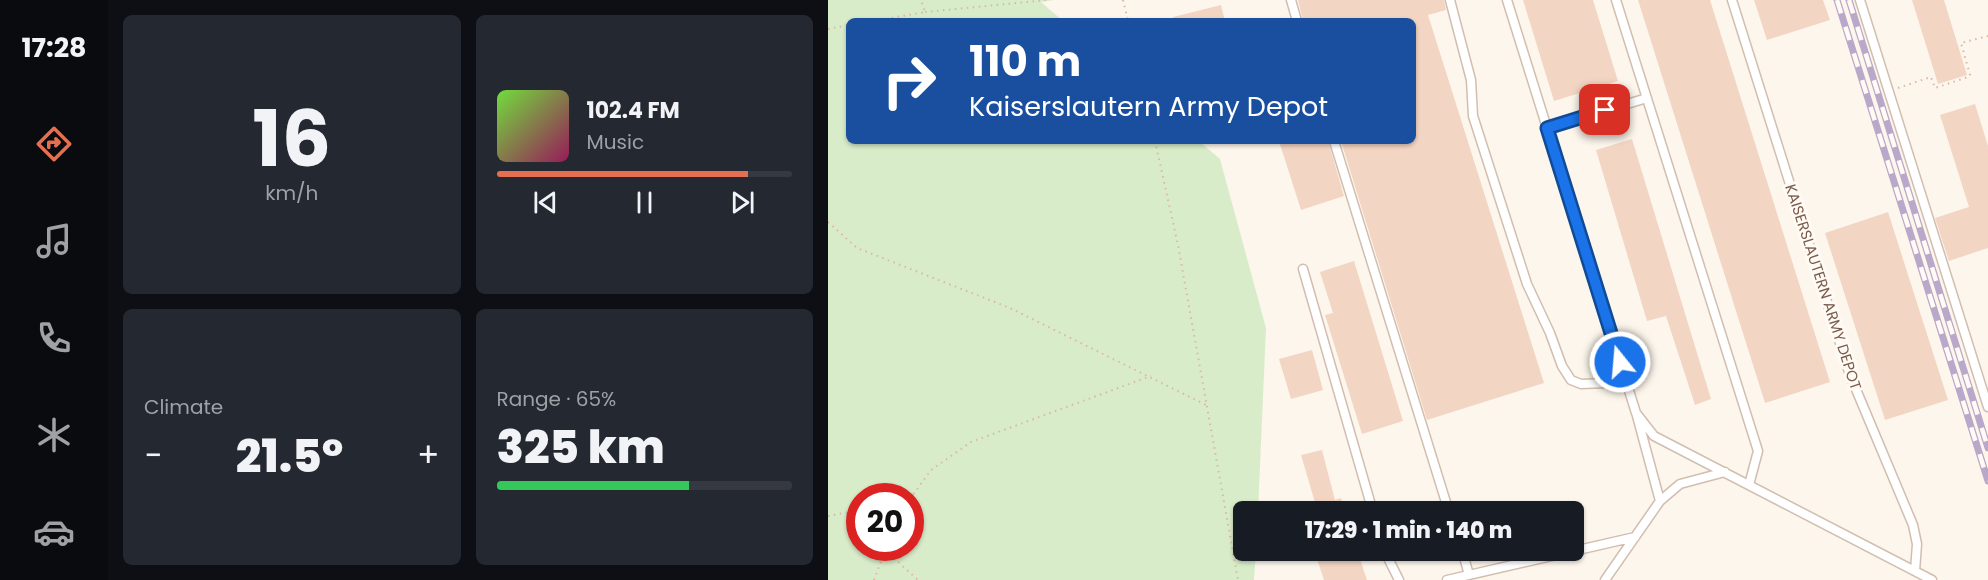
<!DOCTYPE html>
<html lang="en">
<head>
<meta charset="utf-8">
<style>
	:root { --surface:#171b24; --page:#242831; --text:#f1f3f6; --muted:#9ea1a6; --line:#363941; --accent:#e76f51 }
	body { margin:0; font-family:Poppins,sans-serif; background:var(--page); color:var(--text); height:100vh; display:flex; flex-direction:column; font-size:22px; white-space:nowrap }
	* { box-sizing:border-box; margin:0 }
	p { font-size:20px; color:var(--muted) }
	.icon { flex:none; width:33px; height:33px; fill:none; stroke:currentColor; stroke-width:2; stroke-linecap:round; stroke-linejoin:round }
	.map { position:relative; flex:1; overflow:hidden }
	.drawer { display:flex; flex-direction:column; gap:15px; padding:15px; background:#0d0f14; width:720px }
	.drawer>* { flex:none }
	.top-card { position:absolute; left:18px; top:18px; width:570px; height:126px; border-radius:9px; box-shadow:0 2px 4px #0004; background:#1a4fa0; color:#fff; overflow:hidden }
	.speed { position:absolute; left:18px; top:483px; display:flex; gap:12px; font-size:30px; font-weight:700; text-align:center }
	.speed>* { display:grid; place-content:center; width:78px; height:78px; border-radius:50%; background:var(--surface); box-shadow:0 2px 4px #0004; line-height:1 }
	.speed .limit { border:9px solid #d22; background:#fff; color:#111 }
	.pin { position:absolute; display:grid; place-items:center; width:51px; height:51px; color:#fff; margin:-26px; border-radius:12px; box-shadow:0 3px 9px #0006 }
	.me { position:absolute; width:66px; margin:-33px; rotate:343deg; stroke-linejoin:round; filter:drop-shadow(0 0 4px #0008) }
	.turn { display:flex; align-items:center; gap:21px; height:126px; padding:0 24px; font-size:27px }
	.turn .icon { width:78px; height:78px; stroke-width:2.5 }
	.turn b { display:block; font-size:42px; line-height:51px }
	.big { font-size:45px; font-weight:800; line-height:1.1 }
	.drawer .card { flex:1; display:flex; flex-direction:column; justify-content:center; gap:9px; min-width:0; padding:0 21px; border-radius:9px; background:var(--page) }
	.drawer .dial { align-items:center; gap:0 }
	.dial b { font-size:78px; line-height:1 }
	.song { display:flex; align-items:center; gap:18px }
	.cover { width:72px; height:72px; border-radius:9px; background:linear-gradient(135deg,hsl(100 70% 55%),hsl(330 70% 35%)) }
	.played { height:6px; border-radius:3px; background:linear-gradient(90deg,var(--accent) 85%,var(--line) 85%) }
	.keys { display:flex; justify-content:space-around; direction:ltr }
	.heat { display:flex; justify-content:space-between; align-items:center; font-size:33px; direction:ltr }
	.charge { height:9px; border-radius:4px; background:linear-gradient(90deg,#34c759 65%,var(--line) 0) }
	.drawer .tiles { flex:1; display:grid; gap:15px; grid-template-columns:repeat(2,1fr) }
	.trip { position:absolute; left:405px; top:501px; width:351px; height:60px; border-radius:9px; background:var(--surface); box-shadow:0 2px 4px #0004; font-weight:800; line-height:60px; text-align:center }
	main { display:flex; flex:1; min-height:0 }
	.tabs { display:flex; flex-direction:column; width:108px; justify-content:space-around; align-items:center; background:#090b0e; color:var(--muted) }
	.tabs .icon { width:42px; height:42px }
	.tabs .active { color:var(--accent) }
	.tabs b { font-size:27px; color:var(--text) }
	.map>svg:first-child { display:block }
</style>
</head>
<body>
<main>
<nav class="tabs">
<b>17:28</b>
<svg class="icon active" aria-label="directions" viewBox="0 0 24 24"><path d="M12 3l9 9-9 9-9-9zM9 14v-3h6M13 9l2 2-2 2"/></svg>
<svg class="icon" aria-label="music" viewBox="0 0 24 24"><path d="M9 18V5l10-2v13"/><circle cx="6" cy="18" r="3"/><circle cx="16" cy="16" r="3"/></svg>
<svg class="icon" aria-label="phone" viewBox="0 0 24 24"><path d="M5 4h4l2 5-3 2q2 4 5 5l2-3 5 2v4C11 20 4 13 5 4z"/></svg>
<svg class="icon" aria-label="climate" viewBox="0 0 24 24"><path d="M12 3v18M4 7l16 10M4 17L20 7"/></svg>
<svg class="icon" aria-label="car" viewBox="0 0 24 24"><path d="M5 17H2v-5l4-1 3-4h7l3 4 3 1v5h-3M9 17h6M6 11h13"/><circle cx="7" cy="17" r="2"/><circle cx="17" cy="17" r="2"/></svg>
</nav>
<section class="drawer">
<div class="tiles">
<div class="card dial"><b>16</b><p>km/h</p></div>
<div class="card">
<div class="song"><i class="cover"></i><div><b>102.4 FM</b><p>Music</p></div></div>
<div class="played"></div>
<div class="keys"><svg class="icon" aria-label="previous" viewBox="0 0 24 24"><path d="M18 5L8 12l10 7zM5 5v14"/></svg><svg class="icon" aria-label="pause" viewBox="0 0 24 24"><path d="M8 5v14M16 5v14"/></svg><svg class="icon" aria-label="next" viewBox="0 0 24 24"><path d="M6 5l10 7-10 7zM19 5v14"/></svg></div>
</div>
<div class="card"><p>Climate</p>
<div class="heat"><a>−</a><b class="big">21.5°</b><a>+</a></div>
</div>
<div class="card"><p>Range · 65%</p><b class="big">325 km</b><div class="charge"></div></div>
</div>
</section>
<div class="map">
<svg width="1160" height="580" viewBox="0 0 1160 580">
	<rect width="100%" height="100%" fill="#fdf6ec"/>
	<path fill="#d8ecc9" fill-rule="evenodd" d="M0,0H226L213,2L235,21H21V141H371L392,159L438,328L430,511L416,512V550L428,551L426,580H0ZM32,496H82V548H32Z"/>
	<path fill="#f3d5c3" d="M470,0H616L618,10L600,15L716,383L599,420L513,141H585V21H475Z
		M695,0H765L790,81L726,101Z
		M810,0H882L1002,382L937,403Z
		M926,0H995L1002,20L939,40Z
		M1084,0H1116L1139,75L1110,84Z
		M393,5L397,21H346L345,17Z
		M1147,104L1160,146V248L1121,261L1107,218L1141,207L1112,115Z
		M804,139L883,399L867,405L838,316L819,321L768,150Z
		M451,141H500L516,196L473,210Z
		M1060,212L1120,400L1057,420L997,233Z
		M526,261L575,421L534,434L497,315L505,313L492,272Z
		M484,350L495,390L463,399L451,359Z
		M494,450L507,500L513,498L517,512H480L479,509L488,506L473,455Z
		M486,550H529L539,580H496Z"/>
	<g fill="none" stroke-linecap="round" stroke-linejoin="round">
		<g stroke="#d1beb0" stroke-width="11">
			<path id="service" d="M463,0L469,21
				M622,0L643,80L645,116L699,284L722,333L734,366L743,380L753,384L778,383L797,377
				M679,0L808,413L826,436L1104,580
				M788,0L930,451L921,485
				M904,0L1022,375L1085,525L1089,544L1087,571
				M1032,0L1160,407
				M719,128L819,98
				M506,141L621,512
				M475,269L545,512
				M809,416L832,501L852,484L897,472
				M556,550L571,580
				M634,550L641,575
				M619,580L807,537
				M777,580L832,501"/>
		</g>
		<path stroke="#d9b8a5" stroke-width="2" stroke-dasharray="1.5 4.5" stroke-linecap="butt" d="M295,0L300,21
			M97,12L219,0
			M46,21L97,12L93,0
			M0,29L21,25
			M1070,88L1103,77L1107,88L1140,77L1142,75L1133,43L1160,36
			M327,141L350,245L410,580
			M0,222L29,248L182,308L378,405
			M82,499L103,470L143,442L323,376
			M0,516L32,510
			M57,550L90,580
			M46,580L58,548"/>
		<use href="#service" stroke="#fff" stroke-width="8"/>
		<g stroke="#b9a8c9" stroke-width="7">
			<path id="rail" d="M1009,0L1160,481
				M1021,0L1160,448"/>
		</g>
		<use href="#rail" stroke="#fffaf3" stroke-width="4.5" stroke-dasharray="14" stroke-linecap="butt"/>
	</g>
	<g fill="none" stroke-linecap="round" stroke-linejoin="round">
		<g stroke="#114b97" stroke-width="15">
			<path id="route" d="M777,110L719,128L792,362"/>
		</g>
		<use href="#route" stroke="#1a73e8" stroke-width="10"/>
	</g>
	<g text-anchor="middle" stroke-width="6" stroke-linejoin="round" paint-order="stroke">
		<g font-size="15" fill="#7a5c4d" stroke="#fffaf3">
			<text transform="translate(995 287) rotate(72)" y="5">KAISERSLAUTERN ARMY DEPOT</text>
		</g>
	</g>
</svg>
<div class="speed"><div class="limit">20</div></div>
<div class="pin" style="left:777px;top:110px;background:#d93025"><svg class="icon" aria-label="arrive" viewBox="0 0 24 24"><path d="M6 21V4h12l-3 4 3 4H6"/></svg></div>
<svg class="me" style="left:792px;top:362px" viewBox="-20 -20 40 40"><circle r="17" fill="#1a73e8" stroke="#fff" stroke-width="3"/><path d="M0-11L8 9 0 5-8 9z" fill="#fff"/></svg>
<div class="trip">17:29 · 1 min · 140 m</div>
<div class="top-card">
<div class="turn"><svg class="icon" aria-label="right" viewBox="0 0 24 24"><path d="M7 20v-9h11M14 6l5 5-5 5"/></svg><div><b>110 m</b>Kaiserslautern Army Depot</div></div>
</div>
</div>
</main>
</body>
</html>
